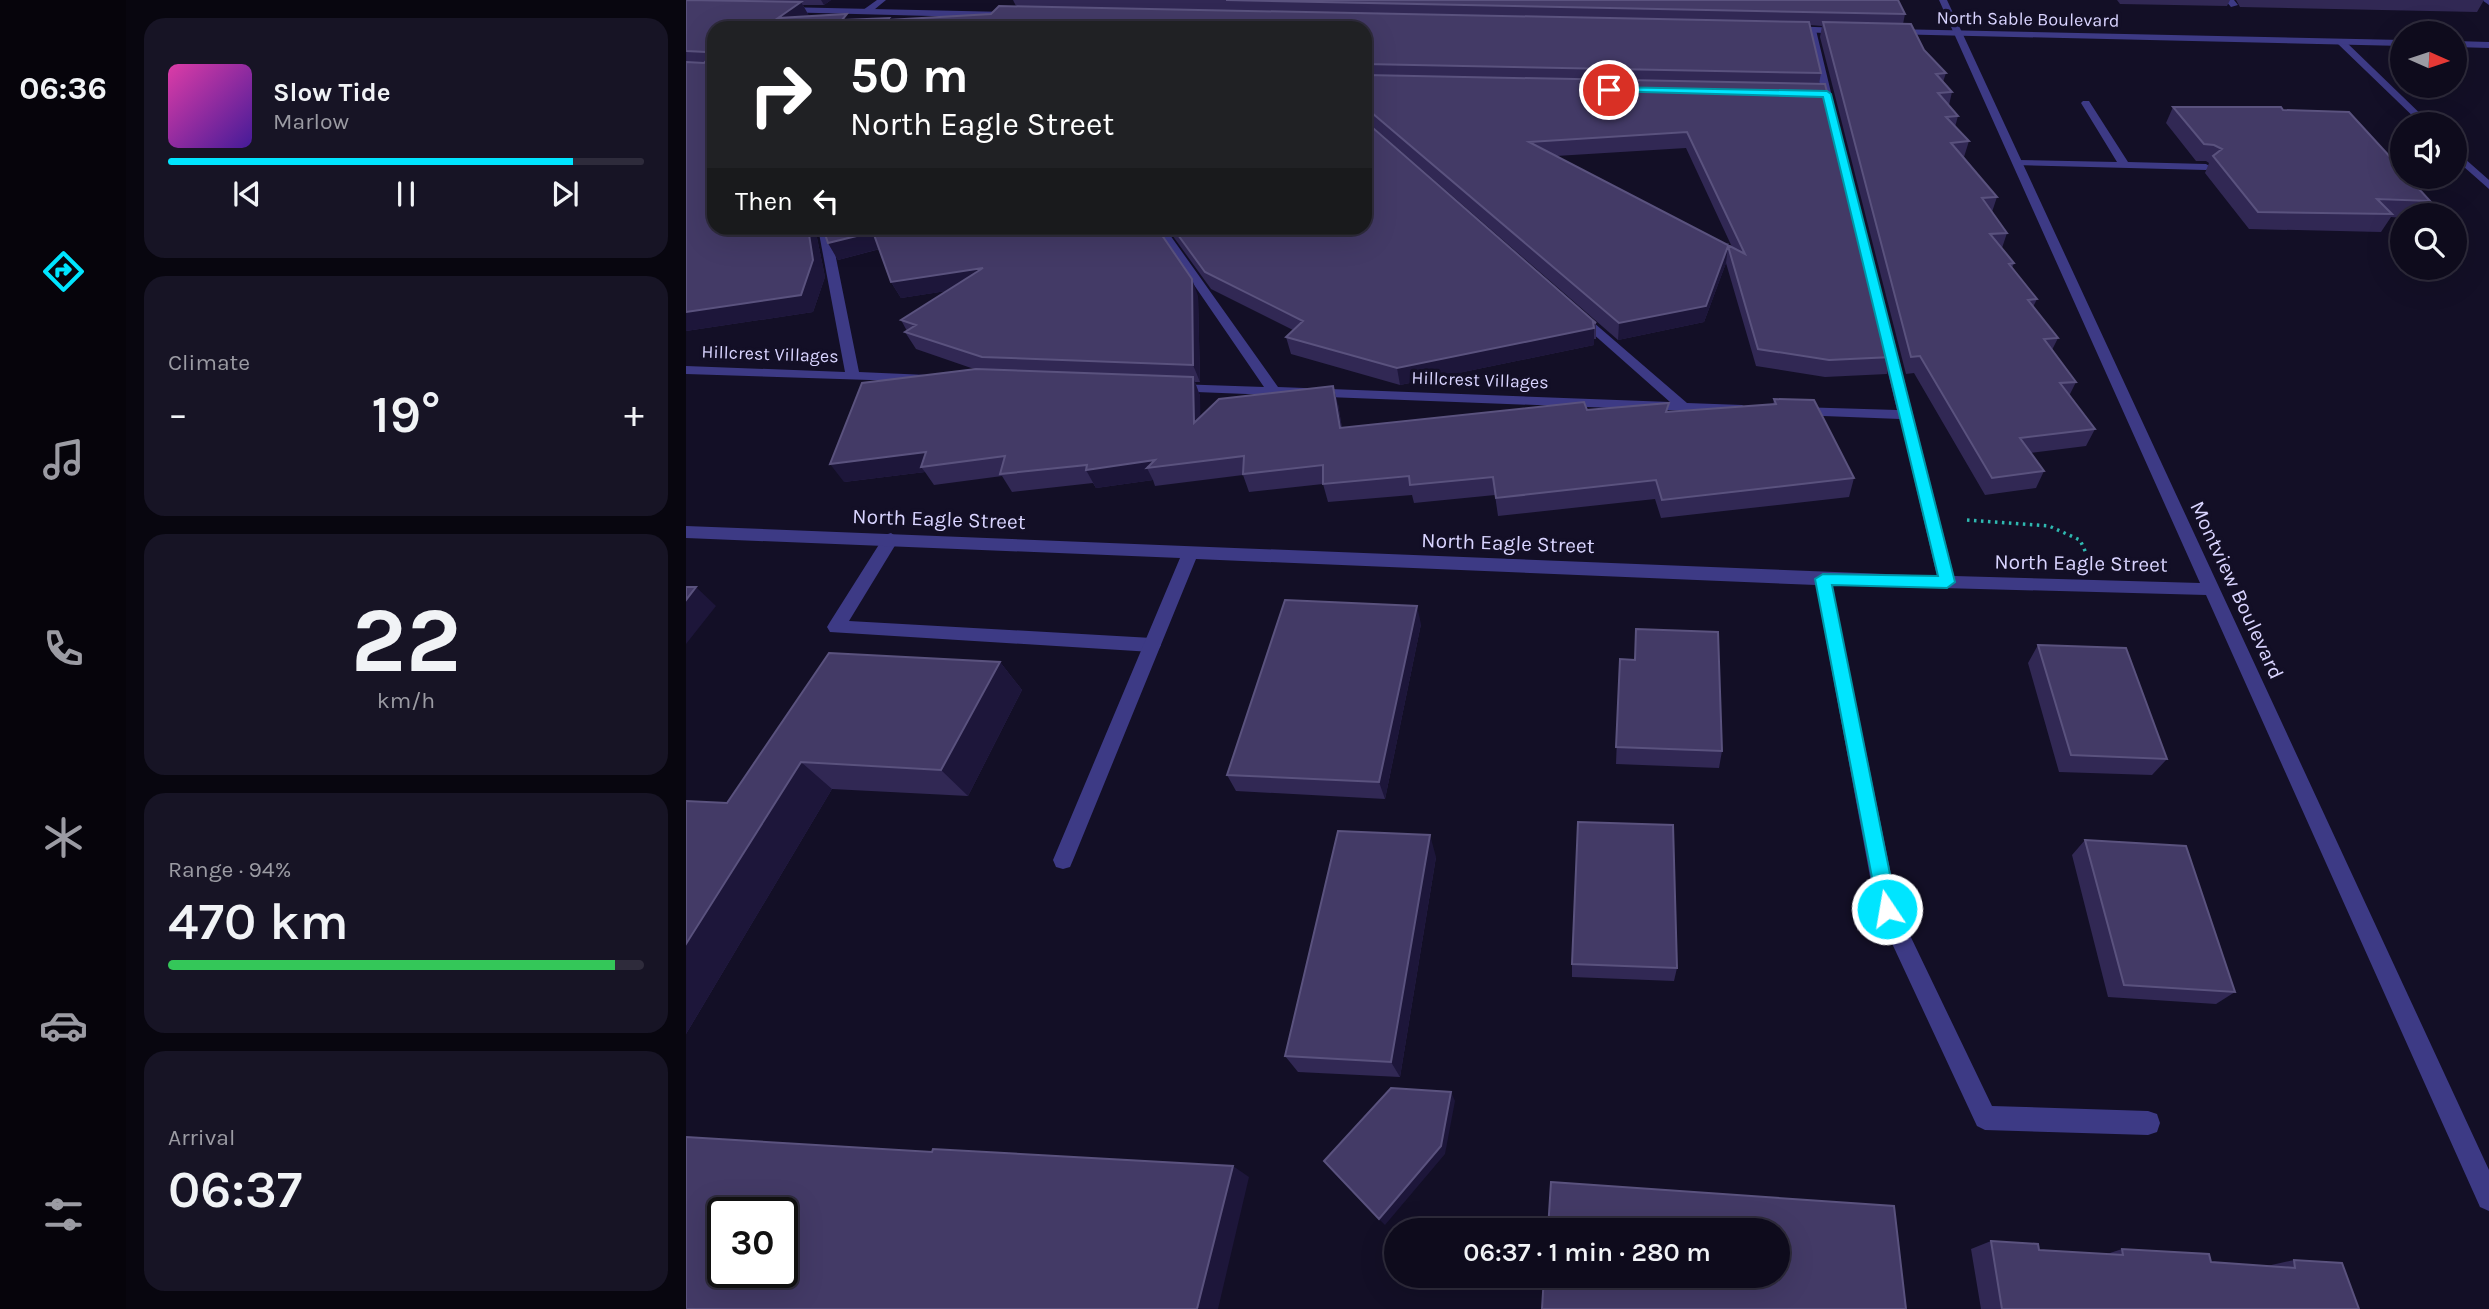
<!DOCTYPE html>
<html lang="en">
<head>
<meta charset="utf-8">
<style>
	:root { --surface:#0e0b1c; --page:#171425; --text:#f1f3f6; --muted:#9b9ba3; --line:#2e2b3b; --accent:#00e5ff }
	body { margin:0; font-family:Karla,sans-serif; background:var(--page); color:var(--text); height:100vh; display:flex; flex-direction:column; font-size:26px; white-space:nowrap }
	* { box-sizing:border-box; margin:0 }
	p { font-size:23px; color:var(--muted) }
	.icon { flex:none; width:38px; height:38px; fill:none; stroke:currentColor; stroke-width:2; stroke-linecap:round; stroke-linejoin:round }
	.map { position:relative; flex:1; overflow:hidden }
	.panel { display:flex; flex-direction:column; gap:18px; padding:18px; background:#08060f; width:560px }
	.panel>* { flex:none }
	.guide { position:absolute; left:21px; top:21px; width:665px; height:214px; border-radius:21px; box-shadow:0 7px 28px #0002,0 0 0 2px var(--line); background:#202124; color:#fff; overflow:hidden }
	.needle { width:46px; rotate:93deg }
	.tools { position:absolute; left:1704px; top:21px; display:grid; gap:14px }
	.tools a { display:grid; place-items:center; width:77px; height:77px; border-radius:50%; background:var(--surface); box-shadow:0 7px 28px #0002,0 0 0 2px var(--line); font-size:35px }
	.speed { position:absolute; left:21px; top:1197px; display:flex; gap:14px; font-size:35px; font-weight:700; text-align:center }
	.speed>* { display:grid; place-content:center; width:91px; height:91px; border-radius:50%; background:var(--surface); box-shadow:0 7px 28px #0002,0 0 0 2px var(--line); line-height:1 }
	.speed .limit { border:4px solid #111; border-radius:10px; background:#fff; color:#111 }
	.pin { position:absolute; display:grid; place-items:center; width:60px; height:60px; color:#fff; margin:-30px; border:4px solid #fff; border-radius:50%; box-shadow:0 2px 7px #0007 }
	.me { position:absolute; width:77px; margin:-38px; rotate:348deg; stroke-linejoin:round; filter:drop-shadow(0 0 5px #0008) }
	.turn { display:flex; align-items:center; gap:24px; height:147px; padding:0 28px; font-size:32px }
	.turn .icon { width:91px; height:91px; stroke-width:2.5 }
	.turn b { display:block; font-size:49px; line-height:60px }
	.then { display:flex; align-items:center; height:66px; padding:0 28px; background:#0003; gap:14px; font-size:26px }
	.big { font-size:52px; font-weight:600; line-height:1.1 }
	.panel .tile { flex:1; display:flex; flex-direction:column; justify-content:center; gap:10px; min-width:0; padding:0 24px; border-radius:21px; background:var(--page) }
	.panel .dial { align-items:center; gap:0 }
	.dial b { font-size:91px; line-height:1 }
	.song { display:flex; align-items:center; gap:21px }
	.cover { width:84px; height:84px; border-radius:10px; background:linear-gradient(135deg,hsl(320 70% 55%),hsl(260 70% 35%)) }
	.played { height:7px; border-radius:4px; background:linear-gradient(90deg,var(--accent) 85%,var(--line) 85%) }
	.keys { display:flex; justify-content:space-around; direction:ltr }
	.heat { display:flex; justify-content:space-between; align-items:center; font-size:38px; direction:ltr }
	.charge { height:10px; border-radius:5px; background:linear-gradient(90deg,#34c759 94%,var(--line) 0) }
	.trip { position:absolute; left:698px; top:1218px; width:406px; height:70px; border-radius:35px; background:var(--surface); box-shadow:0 7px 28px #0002,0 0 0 2px var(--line); font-weight:600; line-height:70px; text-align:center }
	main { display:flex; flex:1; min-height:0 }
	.tabs { display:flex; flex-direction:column; width:126px; justify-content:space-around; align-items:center; background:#06040b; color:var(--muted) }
	.tabs .icon { width:49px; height:49px }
	.tabs .current { color:var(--accent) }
	.tabs b { font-size:32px; color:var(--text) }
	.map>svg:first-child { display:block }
</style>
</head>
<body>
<main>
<nav class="tabs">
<b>06:36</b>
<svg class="icon current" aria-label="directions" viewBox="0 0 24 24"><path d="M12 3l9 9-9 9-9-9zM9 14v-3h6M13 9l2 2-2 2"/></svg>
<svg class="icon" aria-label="music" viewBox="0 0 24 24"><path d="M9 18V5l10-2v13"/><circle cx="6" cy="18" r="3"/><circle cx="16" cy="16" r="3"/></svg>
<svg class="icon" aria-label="phone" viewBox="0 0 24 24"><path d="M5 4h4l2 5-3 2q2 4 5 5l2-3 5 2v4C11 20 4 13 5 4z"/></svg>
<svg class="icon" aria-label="climate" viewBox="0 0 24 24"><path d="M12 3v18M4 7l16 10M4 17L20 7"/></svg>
<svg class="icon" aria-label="car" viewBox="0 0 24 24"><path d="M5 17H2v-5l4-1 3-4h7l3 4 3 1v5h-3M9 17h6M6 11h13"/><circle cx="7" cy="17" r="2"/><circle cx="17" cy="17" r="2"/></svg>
<svg class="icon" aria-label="filters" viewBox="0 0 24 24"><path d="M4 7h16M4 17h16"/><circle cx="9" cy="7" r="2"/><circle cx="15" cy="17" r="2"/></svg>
</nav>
<section class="panel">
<div class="tile">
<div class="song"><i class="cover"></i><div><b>Slow Tide</b><p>Marlow</p></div></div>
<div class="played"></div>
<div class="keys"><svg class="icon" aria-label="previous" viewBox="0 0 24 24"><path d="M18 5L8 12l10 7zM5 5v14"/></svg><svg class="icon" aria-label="pause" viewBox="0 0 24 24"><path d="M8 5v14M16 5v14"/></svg><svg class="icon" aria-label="next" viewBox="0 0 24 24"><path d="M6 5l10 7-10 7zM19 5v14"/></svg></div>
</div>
<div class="tile"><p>Climate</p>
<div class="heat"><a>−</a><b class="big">19°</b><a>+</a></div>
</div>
<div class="tile dial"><b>22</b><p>km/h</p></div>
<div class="tile"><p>Range · 94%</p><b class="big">470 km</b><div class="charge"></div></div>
<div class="tile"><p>Arrival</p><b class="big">06:37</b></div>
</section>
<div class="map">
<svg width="1803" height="1309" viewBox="0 0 1803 1309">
	<rect width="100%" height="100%" fill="#130f26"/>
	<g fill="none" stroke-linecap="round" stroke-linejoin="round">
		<path stroke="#2fb8b0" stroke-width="3.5" stroke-dasharray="2.5 4.5" stroke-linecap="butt" d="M1281,520L1363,526L1394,540L1400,553"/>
		<path fill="#3d3a85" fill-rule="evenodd" d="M1539,0H1548L1552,5L1545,7Z
			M1397,101H1403L1442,162L1520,164L1525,167L1520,170L1327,165V161L1331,160L1431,162L1395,103Z
			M205,533L213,539L163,621L466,638L472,640L475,645L472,650L466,652L144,632L141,627L144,622L199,535Z
			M1201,899L1208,902L1306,1106L1462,1111L1471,1114L1474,1123L1471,1132L1462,1135L1299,1130L1291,1126L1190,909L1194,902Z"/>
		<path fill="#3d3a85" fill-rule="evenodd" d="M191,0H200L183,14H177V10Z
			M1253,0H1261L1803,1170V1211L1794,1207L1520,595L1146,585L1212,909L1208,916L1201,919L1194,916L1190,909L1130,585L510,559L387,860L384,867L377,869L370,867L367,860L494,558L0,538V526L1251,576L1214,419L1112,415L1105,411L1112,407L1211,410L1193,336L1200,332L1207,336L1268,576L1514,583Z
			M1796,0H1803V5Z
			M1126,27L1130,30L1148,105L1143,108L1138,105L1122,30Z
			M1652,40H1658L1745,124H1735L1652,44Z
			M1769,150L1803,180V189L1769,159Z
			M132,228H144L173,372L241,375L248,379L246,382L0,374V366L159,372Z
			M469,228H479L592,387L984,402L888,317V311L893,310L1001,403L1056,405L1063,409L1056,413L485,391V385L490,384L578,387Z"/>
		<path fill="#3d3a85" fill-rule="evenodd" d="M97,7L321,12L325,15L321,18L94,12Z
			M1101,26L1157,28L1161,31L1157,34L1098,31V27Z
			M1206,29L1717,40V46L1203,34L1202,32Z
			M1769,41L1803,42V48L1769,47Z"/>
	</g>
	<path fill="#312854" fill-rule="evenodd" d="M0,0H145L138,5H117L123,16L164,20L203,18L204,20L305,14L330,6L327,0H1212L1219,14L1217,24L1238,50L1260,73L1257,82L1266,92L1263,105L1272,116L1269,127L1283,141L1278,157L1311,197L1306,212L1321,233L1316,248L1328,263L1326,268L1351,299L1347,307L1372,338L1366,350L1390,382L1383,396L1409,429L1400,446L1344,453L1358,471L1350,488L1299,495L1228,373L1220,374L1134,37L1136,26L1124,25L1135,73L1133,84L1206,357L1201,374L1139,377L1070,366L1040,263L1018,322L932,340L679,120V28L28,228H130H129L139,277L127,312L0,331ZM1000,148L1046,247L870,156Z
		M1431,0H1544L1541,6L1434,4Z
		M1550,0H1798L1791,12L1554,7Z
		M1487,107L1597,110L1744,201L1735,215H1717V218L1705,217L1695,232L1563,229L1519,173L1523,163L1520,161H1510L1480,123Z
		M137,228L512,296L514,382H509L514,396V417L652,404L656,428L901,410L982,411L1087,405L1088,399L1168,478L1163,497L975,518L969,499L812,516L809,495L728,503L726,495L642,502L637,484L563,492L557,475L469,486L467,480L410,488L407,483L326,492L316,476L248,485L239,472L158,482L291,370L230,349L219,332L221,331L215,320L260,291L215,298L205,282L194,249L152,260L142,243Z
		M481,228H679L910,323V339H908V345L714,385L605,354L600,337L607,330L525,289Z
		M735,624L699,799L550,791L541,775Z
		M950,629L1036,751L1033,768L930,764L934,659L949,660Z
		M1352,645L1481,759L1466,775L1373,772L1342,663Z
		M143,653L314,662L336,690L282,796L146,789L0,1034V801L41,803Z
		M1399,840L1549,992L1530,1004L1422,997L1386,855Z
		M750,857L714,1077L612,1072L599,1056Z
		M886,964L991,968L988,981L886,977Z
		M1305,1241L1353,1250L1421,1254L1436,1249L1525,1262L1581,1266L1608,1260L1673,1309H1295L1285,1249Z"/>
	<path fill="#1d163a" d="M135,0H145L138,5Z
		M115,2L123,16L92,18Z
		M122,228H130H129L139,277L127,312L0,331V312Z
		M187,232L197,248L152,260L142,243Z
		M1042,246L1040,263L1018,322L932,340L933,323Z
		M297,268L306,284L215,298L205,282Z
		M506,279L512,296L514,382L507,365Z
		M908,328V345L714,385L711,368Z
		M507,377L514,396L515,442L508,423Z
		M647,386L652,404L658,446L654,428Z
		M240,452L235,467L239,472L158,482L144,464Z
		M469,460L461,468L467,480L410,488L400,470Z
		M10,587L30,606L0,644V600Z
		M731,606L735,624L699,799L693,782Z
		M314,662L336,690L282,796L255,770Z
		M115,762L146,789L0,1034V944Z
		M744,835L750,857L714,1077L705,1062Z
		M765,1092L769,1101L759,1154L699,1225L693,1219Z
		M547,1166L563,1177L532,1309H511Z"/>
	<path fill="#433a66" stroke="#5a527e" stroke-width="2" fill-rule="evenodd" d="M0,0L115,2L92,18L161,14L156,20L203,18L201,20L305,14L313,6L1123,22L1135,73L679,64V28H28V228H122L127,260L115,295L0,312V62L18,63L21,60L20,52L0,51Z
		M540,0H1212L1219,14Z
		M1137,22L1225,24L1238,50L1260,73L1250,74L1266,92L1252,93L1272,116L1260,117L1283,141L1265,143L1311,197L1296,198L1321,233L1304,234L1328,263L1323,264L1351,299L1342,300L1372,338L1358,339L1390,382L1374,383L1409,429L1334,438L1358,471L1306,478L1234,356L1225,357Z
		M679,75L1139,84L1206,357L1143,360L1072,349L1042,246L1020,306L933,323L679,107ZM1001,132L1059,254L843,142Z
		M1487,107H1595L1597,110L1663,112L1717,171V177H1722L1744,201L1691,199L1706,214L1572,212L1527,156L1536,149L1528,145L1518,144Z
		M679,121L910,323L907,322L908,328L711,368L600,337L617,321L519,272L487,228H679Z
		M137,228H471L506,279L507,365L296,357L219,332L230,325L215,320L297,268L205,282L187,232L142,243Z
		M290,369L507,377L508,423L533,399L647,386L654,428L898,402L901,410L983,403L980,412L1090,404L1088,399L1128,400L1168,478L976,500L970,480L810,498L807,477L724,485L723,476L637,484V465L557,474L558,456L461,468L469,460L400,470L401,465L314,474L319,456L235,467L240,452L144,464L176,383Z
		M0,587H10L0,600Z
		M599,600L731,606L693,782L541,775Z
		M950,629L1032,632L1036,751L930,747L934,659L949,660Z
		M1352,645L1440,648L1481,759L1385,755Z
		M143,653L314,662L255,770L115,762L0,944V801L41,803Z
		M892,822L987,825L991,968L886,964Z
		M652,831L744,835L705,1062L599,1056Z
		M1399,840L1500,846L1549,992L1438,985Z
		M705,1088L765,1092L755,1146L693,1219L638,1161Z
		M0,1137L246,1152L247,1149L547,1166L511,1309H0ZM37,1213H96V1272H37Z
		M865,1182L1208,1206L1220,1309H856L858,1276H1092V1230H862Z
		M1305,1241L1352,1244L1353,1250L1437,1255L1436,1249L1523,1254L1525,1262L1609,1268L1608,1260L1656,1263L1673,1309H1316Z"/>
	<path fill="#00e5ff" stroke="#0095a6" stroke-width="2" d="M923,87L1141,91L1145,94L1269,582L1261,588L1146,585L1211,909L1208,915L1201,918L1195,915L1192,909L1129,579L1137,574L1252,576L1137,97L920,91V88Z"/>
	<g text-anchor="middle" stroke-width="7" stroke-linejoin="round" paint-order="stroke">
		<g font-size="18" fill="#d9d4ff" stroke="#130f26">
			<text transform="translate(1342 19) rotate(1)" y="6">North Sable Boulevard</text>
			<text transform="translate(84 354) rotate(2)" y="6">Hillcrest Villages</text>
			<text transform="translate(794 380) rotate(2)" y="6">Hillcrest Villages</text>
		</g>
		<g font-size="21" fill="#d9d4ff" stroke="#130f26">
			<text transform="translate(253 519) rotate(2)" y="7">North Eagle Street</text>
			<text transform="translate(822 543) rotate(2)" y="7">North Eagle Street</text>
			<text transform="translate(1395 563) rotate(1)" y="7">North Eagle Street</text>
			<text transform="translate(1551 590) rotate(65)" y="7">Montview Boulevard</text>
		</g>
	</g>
</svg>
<div class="tools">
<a><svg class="needle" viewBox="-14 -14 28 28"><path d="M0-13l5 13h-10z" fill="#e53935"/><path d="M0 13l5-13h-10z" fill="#9b9ba3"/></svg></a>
<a><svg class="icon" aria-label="sound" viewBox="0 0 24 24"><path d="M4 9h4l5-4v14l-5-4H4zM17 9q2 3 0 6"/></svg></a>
<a><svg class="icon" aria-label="search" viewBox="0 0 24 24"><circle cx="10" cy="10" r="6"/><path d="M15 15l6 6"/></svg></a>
</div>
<div class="speed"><div class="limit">30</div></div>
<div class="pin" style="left:923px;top:90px;background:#d93025"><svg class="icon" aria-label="arrive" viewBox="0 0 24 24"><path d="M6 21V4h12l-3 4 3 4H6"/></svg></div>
<svg class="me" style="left:1201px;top:909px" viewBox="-20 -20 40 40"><circle r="17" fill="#00e5ff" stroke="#fff" stroke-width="3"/><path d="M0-11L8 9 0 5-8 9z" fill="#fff"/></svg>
<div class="trip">06:37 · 1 min · 280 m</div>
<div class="guide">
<div class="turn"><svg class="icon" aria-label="right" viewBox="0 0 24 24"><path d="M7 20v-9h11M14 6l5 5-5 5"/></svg><div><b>50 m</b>North Eagle Street</div></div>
<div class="then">Then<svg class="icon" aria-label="left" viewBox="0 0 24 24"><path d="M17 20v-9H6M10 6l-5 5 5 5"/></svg></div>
</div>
</div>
</main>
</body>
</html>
